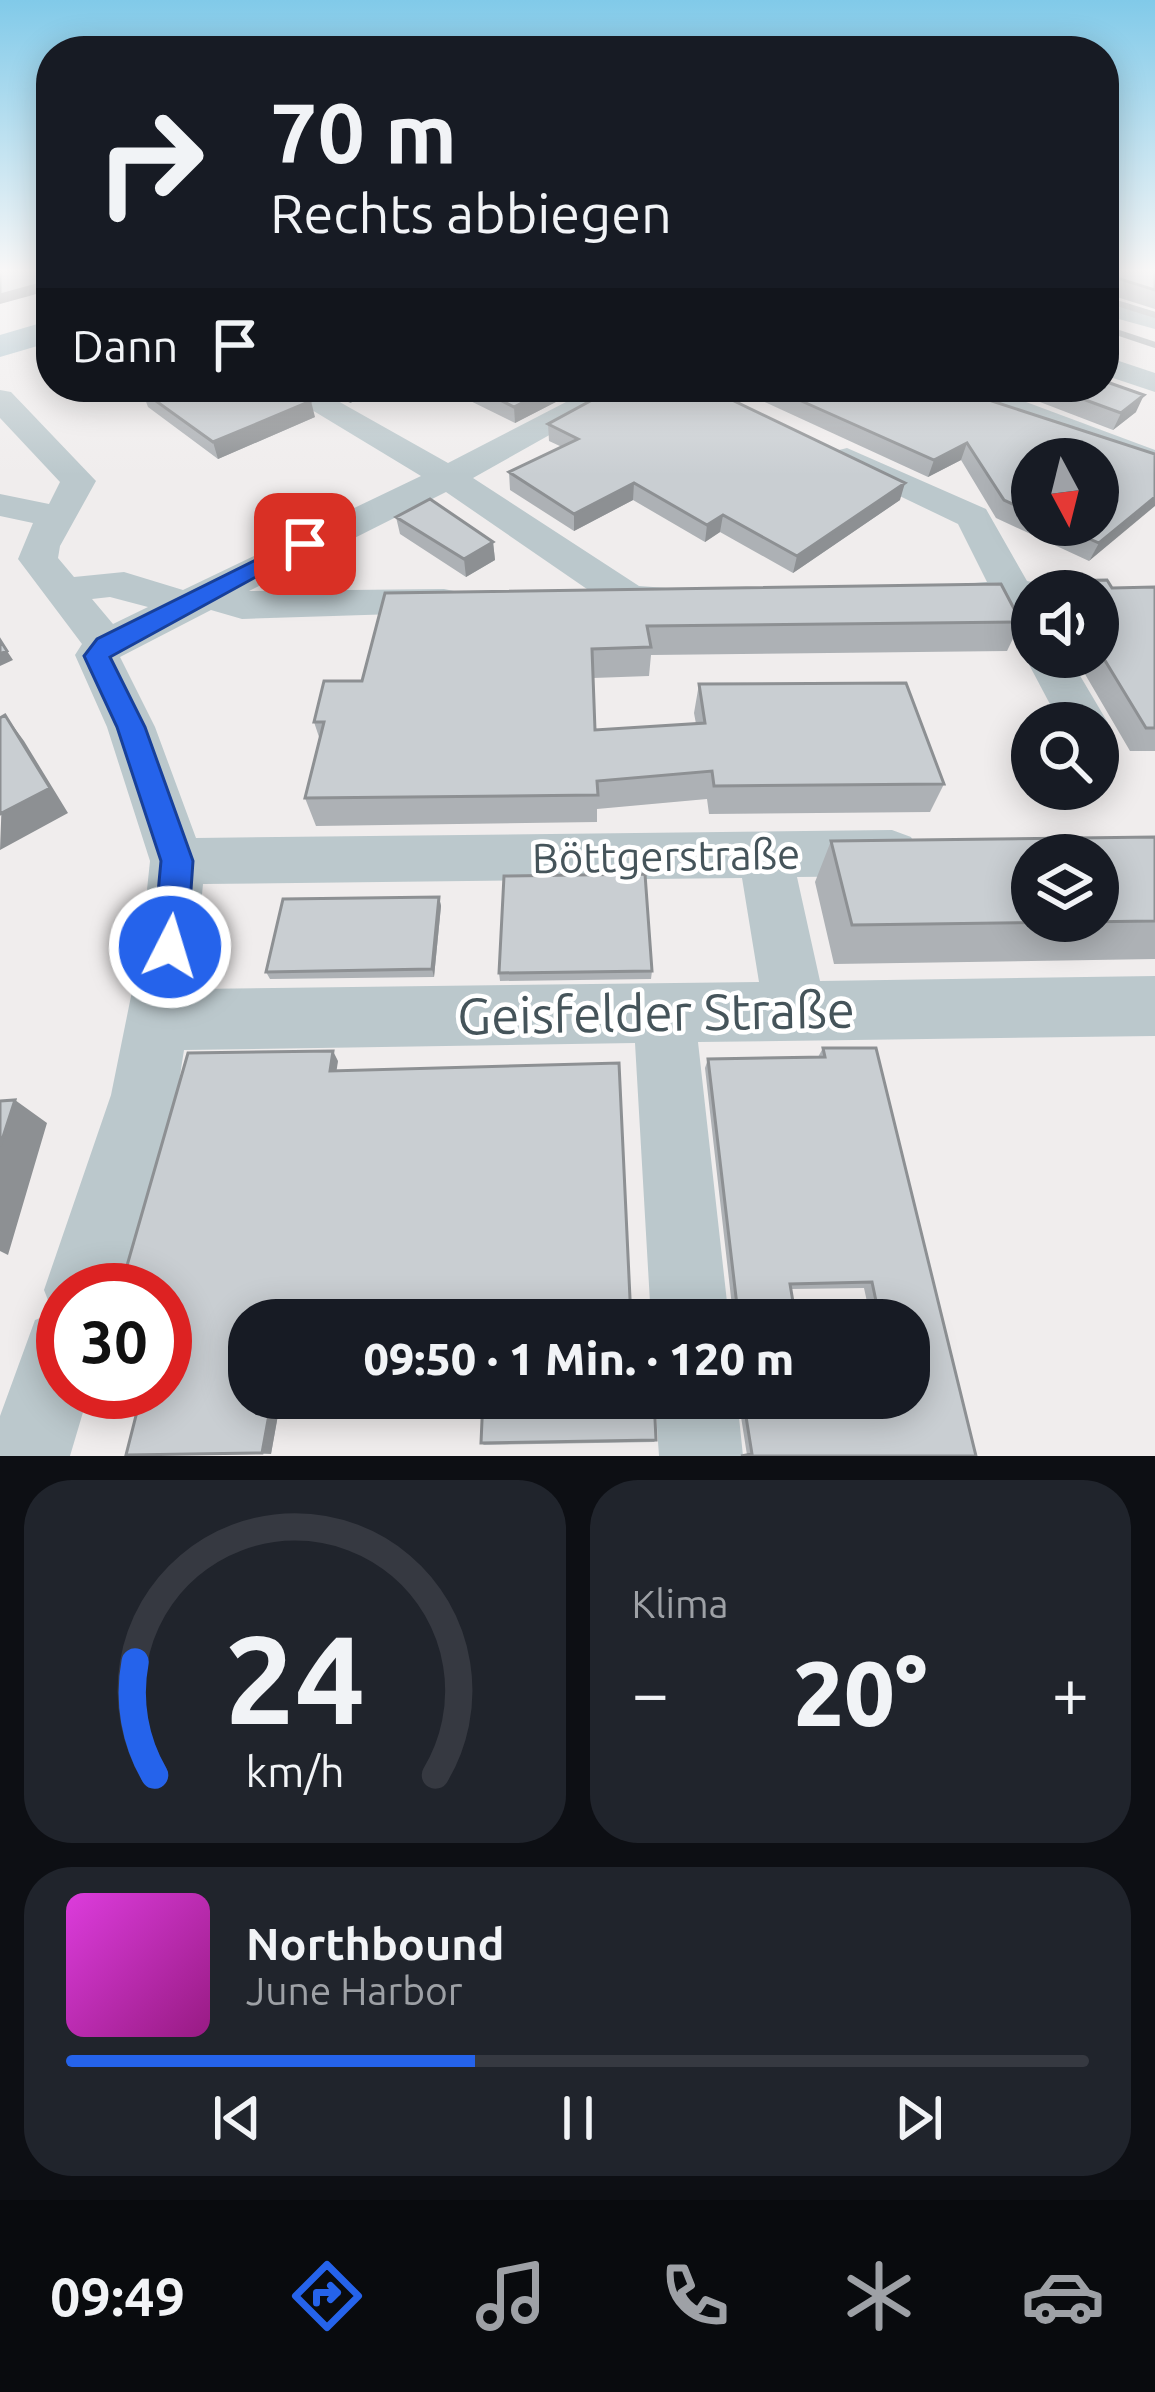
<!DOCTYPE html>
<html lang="de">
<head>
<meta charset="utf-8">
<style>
	:root { --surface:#171b24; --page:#20242c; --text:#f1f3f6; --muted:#9ea1a6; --line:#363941; --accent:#2563eb }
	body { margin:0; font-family:Ubuntu,sans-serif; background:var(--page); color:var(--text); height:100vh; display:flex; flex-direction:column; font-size:45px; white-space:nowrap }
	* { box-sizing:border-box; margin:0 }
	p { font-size:39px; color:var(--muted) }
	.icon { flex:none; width:66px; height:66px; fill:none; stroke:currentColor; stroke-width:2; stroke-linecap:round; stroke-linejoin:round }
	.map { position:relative; height:1456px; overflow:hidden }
	.details { display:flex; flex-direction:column; gap:24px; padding:24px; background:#0d0f14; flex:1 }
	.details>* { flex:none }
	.top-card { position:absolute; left:36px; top:36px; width:1083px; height:366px; border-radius:48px; box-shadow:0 6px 30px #0003; background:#171b24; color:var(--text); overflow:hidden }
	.needle { width:78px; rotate:173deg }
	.fabs { position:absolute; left:1011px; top:438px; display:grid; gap:24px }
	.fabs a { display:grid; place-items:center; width:108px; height:108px; border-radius:50%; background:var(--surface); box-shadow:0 6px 30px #0003; font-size:60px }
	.speed { position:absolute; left:36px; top:1263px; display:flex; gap:24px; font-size:60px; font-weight:700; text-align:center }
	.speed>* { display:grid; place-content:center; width:156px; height:156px; border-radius:50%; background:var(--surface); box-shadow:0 6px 30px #0003; line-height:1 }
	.speed .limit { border:18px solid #d22; background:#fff; color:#111 }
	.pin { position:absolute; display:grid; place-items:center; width:102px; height:102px; color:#fff; margin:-51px; border-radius:24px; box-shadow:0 6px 18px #0006 }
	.me { position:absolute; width:132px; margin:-66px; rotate:5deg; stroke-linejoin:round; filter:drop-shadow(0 0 9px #0008) }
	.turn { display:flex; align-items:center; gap:42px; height:252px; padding:0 36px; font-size:54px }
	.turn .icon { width:156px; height:156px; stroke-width:2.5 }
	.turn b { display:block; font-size:84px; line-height:102px }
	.then { display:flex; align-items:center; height:114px; padding:0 36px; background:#0003; gap:24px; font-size:45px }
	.big { font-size:90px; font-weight:800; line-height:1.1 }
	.details .widget { flex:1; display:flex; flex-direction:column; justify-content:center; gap:18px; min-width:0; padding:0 42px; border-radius:48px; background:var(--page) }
	.details .dial { align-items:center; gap:0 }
	.dial svg { height:312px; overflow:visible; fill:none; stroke:var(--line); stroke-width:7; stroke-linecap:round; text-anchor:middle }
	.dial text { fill:var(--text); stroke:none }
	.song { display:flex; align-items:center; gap:36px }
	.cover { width:144px; height:144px; border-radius:18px; background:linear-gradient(135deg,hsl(300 70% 55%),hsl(310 70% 35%)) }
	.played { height:12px; border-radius:6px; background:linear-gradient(90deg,var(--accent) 40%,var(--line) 40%) }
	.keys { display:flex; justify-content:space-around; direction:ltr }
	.heat { display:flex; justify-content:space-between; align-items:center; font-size:66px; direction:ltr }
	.details .tiles { flex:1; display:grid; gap:24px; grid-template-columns:1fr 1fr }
	.widget:last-child { grid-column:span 2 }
	.trip { position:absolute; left:228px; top:1299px; width:702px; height:120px; border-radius:48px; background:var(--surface); box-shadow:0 6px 30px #0003; font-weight:800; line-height:120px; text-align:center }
	.menu { display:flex; height:192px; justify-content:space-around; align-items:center; background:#090b0e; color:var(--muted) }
	.menu .icon { width:84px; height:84px }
	.menu .selected { color:var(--accent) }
	.menu b { font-size:54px; color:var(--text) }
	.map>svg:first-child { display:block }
</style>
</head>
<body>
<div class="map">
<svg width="1155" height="1456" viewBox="0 0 1155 1456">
	<rect width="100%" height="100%" fill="#f0eded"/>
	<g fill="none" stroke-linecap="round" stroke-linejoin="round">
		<path fill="#bbc8cc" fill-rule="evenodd" d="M1104,298L1155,312V329L1104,315Z
			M1104,356L1155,373V392L1104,375Z
			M274,387H313L448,463L595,387H635L473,478L639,586L694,590L700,599L694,608L616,609L446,492L249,591L444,589L459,592L465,602L459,612L242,619L211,610L120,657L155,727L196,838L892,830L911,837L919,853L911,869L892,876L797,877L820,981L1155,976V1036L698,1042L729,1320H651L635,1043L184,1050L177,1095L120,1290H63V1392H89L70,1456H0V1416L35,1320L53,1313L44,1290L111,1095L141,947L150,861L107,727L75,655L82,644L18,559L33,523L0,516V494L49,504L60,482L0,418V390L11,392L96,481L60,546L58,558L74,577L124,572L183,590L421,476ZM110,597L148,607L113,624L92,599ZM742,878L759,982L193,989L203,884Z
			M941,387H986L1155,450V472L946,394Z
			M847,448L986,509L1027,581L1047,585L1051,591H1032V643L1017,639L1000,608L925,605L919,596L925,587L987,582L958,524L835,465L830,458L835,451Z
			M1031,646L1032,657H1069L1108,723L1101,735L1098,723H1060L1025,657Z
			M655,1398H737L743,1456H659Z"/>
		<path fill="#acc3cc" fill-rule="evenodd" d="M51,320V342L0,357V335Z"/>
		<path stroke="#afb4b7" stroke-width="6" d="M1104,299L1155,315
			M1104,328L1155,345"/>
	</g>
	<path fill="#adb1b5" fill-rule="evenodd" d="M1104,271H1155V309L1104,293Z
		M322,387H387L350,403Z
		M442,387H585L515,423Z
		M732,387H955L992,401L1155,454L1089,561L996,518L961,460L928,477ZM1032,459L1098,525H1032Z
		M1022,387H1104L1136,412L1113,430L1019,394Z
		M142,391L315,417L218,459L148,407Z
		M548,424L900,500L793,573L720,532L705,542L633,500L574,531L510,490L509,472L562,447L549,441Z
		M396,517L493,542L495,560L466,577L400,534Z
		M1056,581L1112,588L1155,587V751H1130L1075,657H1098V591H1051Z
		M385,593L1021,622L1007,651L651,655L649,676L593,678L595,730L696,724L694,713L699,684L944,784L930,812L709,814L707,799L597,809V822L316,826L305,798L320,740L314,722L362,681Z
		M1155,837V959L834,964L815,882L831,841Z
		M439,897L441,906L434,977L270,979L266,972Z
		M652,971L651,979L500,981L499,973Z
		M823,1048L976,1456L747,1455L738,1398H909V1320H871L864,1288L791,1289L796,1320L733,1315L705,1068L708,1059L818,1057Z
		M338,1061L249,1320V1398H281L271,1454L126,1455Z
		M656,1440L654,1442L484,1445L481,1443Z"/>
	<path fill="#8d9093" d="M51,281V290L0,304V295Z
		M347,387H387L350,403Z
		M553,387H585L515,423L514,407Z
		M1144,395L1136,412L1113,430L1121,413Z
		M311,401L315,417L218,459L213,442Z
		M967,443L961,460L928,477L934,460Z
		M634,483L633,500L574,531V514Z
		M905,483L900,500L793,573L797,556Z
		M1155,497V506L1089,561L1099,543Z
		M723,515L720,532L705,542L707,525Z
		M493,542L495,560L466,577L464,559Z
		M7,651L13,660L0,666V654Z
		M5,715L24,741L68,813L0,850Z
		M439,897L441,906L434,977L432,969Z
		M333,1051L338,1061L335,1081L330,1071Z
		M15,1100L47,1123L8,1255L0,1251V1146Z
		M272,1398H281L271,1454L262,1453Z"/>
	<path fill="#c9ced2" stroke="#8d9093" stroke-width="3" fill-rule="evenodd" d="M0,271H51V281L0,295Z
		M1104,271H1155V290L1104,274Z
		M1104,381L1144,395L1121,413L1050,387H1104Z
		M152,387H288L311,401L213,442L142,391Z
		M474,387H553L514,407Z
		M616,387H705L905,483L797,556L723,515L707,525L634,483L574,514L509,472L578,439L548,424Z
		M770,387H955L992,401L1155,454V497L1099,543L1058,525H1098V459H1032V513L1004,500L967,443L934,460Z
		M430,499L493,542L464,559L396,517Z
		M1107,580L1112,588L1155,587V728H1146L1098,649V591H1063L1056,581Z
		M1001,584L1021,622L647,626L651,647L592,649L595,730L705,723L699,684L906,683L944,784L714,786L712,771L597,781L598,795L305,798L324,722H314L324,681H362L385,593Z
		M0,640L7,651L0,654Z
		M5,715L50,788L0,814V718Z
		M1155,837V921L852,925L831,841ZM1032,855H1098V921H1032Z
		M645,874L652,971L499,973L504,876Z
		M439,897L432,969L266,972L283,899Z
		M823,1048H876L976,1456H741L752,1454L743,1398H909V1320H880L872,1282L790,1284L796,1320H710L738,1314L708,1059L825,1057Z
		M333,1051L330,1071L619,1063L631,1320H249V1398H272L262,1453L126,1455L142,1392H165V1290H120L188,1053Z
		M15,1100L0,1146V1101Z
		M483,1398H654L656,1440L481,1443Z"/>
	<linearGradient id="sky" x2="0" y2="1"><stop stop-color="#81cae9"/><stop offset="0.57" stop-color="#f8f7f7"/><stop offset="1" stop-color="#f8f7f7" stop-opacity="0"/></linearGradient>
	<rect width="1155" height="475" fill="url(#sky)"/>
	<path fill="#2563eb" stroke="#184099" stroke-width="3" d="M298,539L316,544L110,657L145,727L193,861L187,947L182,958L170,963L158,958L153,947L161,861L117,727L84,656L97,639Z"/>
	<g text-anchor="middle" stroke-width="9" stroke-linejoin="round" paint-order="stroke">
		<g font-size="42" fill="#45545a" stroke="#fff">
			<text transform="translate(666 856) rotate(-1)" y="15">Böttgerstraße</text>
		</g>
		<g font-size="51" fill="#45545a" stroke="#fff">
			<text transform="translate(656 1013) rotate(-1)" y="18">Geisfelder Straße</text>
		</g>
	</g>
</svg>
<div class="fabs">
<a><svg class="needle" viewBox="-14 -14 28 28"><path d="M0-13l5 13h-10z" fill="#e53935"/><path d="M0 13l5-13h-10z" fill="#9ea1a6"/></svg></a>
<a><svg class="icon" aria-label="sound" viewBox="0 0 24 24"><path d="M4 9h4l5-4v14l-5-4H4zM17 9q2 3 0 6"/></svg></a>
<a><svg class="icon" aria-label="search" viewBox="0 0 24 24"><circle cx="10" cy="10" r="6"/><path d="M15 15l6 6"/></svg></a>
<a><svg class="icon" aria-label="layers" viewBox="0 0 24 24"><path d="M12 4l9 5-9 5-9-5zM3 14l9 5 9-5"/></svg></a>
</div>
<div class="speed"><div class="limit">30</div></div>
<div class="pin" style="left:305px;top:544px;background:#d93025"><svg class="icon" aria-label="arrive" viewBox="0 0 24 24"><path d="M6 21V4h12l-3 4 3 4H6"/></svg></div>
<svg class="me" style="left:170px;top:947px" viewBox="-20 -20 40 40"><circle r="17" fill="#2563eb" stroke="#fff" stroke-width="3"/><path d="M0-11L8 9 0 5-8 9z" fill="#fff"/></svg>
<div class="trip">09:50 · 1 Min. · 120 m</div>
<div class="top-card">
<div class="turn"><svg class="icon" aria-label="right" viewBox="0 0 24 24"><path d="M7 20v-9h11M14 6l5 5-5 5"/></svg><div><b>70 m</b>Rechts abbiegen</div></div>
<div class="then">Dann<svg class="icon" aria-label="arrive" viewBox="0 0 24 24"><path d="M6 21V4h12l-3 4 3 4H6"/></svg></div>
</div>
</div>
<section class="details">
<div class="tiles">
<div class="widget dial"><svg viewBox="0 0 100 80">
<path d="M14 69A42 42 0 1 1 86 69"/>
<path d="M14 69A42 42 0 0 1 9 40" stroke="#2563eb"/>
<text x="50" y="56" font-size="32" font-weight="700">24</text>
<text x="50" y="72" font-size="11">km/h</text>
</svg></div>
<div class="widget"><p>Klima</p>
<div class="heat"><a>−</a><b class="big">20°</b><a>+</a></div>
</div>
<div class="widget">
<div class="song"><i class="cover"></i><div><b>Northbound</b><p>June Harbor</p></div></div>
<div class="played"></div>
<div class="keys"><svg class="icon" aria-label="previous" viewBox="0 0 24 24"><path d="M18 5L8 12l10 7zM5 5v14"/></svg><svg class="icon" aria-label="pause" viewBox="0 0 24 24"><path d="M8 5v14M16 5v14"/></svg><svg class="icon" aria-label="next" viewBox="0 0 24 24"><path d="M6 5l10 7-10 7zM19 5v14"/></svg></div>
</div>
</div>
</section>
<nav class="menu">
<b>09:49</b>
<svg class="icon selected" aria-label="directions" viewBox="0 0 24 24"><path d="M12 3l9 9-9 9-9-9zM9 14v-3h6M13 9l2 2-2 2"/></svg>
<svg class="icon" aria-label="music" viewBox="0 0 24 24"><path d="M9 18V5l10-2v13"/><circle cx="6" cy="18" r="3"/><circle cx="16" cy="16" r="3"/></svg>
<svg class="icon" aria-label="phone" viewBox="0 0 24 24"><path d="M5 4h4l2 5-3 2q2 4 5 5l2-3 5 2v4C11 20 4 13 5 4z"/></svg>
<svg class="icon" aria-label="climate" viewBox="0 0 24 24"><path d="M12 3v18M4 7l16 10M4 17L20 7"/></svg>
<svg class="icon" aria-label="car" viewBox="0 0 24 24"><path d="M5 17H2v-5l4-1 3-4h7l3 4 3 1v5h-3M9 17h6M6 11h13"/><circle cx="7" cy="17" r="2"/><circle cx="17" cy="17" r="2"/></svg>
</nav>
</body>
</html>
